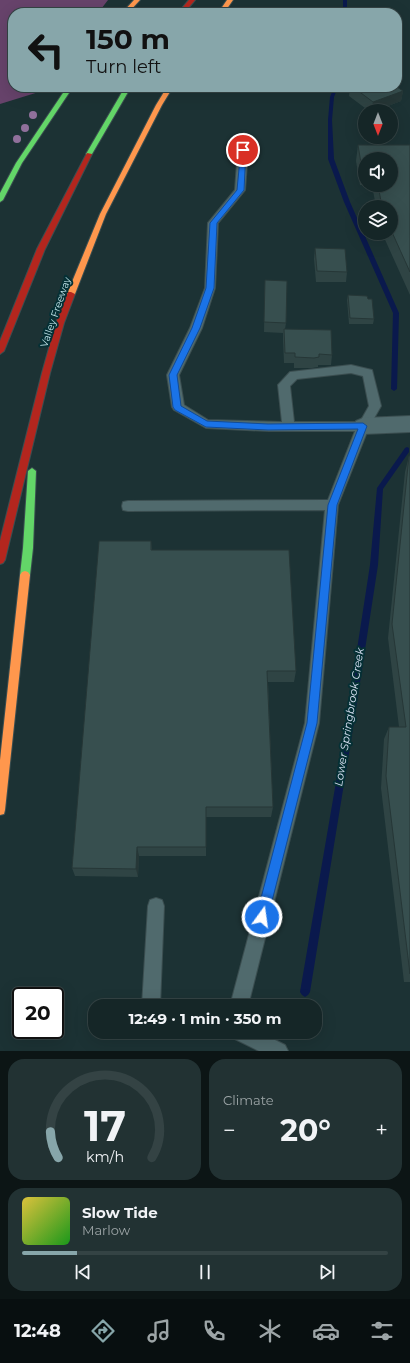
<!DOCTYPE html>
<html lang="en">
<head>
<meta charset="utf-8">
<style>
	:root { --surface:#152627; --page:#223233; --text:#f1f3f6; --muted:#9da5a7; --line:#344344; --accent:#87a6aa }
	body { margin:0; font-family:Montserrat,sans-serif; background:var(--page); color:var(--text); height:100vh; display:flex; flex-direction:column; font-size:15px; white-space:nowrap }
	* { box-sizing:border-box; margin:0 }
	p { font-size:13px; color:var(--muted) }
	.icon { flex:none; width:22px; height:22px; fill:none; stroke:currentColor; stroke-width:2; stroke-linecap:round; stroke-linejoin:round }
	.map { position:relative; height:1051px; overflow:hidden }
	.side { display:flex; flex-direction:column; gap:8px; padding:8px; background:#0c1515; flex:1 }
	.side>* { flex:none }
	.banner { position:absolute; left:8px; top:8px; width:394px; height:84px; border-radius:16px; box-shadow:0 4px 16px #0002,0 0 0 1px var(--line); background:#87a6aa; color:#111; overflow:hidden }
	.needle { width:26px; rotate:180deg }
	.controls { position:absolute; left:358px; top:104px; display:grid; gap:8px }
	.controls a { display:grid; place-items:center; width:40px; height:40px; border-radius:50%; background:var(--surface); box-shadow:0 4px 16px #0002,0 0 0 1px var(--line); font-size:20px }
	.speed { position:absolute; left:12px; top:987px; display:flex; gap:8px; font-size:20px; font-weight:700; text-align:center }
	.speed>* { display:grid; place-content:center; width:52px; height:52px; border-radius:50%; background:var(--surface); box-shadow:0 4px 16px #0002,0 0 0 1px var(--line); line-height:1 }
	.speed .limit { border:2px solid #111; border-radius:6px; background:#fff; color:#111 }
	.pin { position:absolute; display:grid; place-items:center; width:34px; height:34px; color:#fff; margin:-17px; border:2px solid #fff; border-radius:50%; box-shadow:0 1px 4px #0007 }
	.me { position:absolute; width:44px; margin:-22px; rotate:14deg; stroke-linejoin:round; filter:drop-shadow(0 0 3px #0008) }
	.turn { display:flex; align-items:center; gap:14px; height:84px; padding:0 12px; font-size:18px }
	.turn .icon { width:52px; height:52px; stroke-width:2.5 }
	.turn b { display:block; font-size:28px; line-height:34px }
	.big { font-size:30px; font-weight:700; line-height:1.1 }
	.side .tile { flex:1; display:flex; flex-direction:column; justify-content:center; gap:6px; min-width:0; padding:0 14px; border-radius:16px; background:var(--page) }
	.side .dial { align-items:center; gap:0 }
	.dial svg { height:104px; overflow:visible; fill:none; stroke:var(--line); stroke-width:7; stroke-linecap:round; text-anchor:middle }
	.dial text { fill:var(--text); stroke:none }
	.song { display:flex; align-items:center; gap:12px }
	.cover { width:48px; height:48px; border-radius:6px; background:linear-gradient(135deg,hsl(50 70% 55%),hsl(120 70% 35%)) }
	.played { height:4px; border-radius:2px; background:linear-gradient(90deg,var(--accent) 15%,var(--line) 15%) }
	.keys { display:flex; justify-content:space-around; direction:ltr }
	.heat { display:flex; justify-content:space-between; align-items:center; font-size:22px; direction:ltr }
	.side .tiles { flex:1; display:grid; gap:8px; grid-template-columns:1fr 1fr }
	.tile:last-child { grid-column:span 2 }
	.trip { position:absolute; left:88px; top:999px; width:234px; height:40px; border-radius:16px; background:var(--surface); box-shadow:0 4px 16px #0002,0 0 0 1px var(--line); font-weight:700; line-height:40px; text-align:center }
	.menu { display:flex; height:64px; justify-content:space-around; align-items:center; background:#080f10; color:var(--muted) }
	.menu .icon { width:28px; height:28px }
	.menu .active { color:var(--accent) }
	.menu b { font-size:18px; color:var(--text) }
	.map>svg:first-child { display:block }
</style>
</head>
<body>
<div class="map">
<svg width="410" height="1051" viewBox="0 0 410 1051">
	<rect width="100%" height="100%" fill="#1c3234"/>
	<path fill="#67436b" d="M0,0H108L98,13H13V87H45L42,91L0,104Z"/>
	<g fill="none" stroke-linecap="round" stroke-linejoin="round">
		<path fill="#0a194d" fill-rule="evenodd" d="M343,0H347V13H343Z
			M334,87H338L334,97L332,120L334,159L350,202L399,313L397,389L394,391L391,389L393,313L344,202L328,159V120L330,97Z
			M407,447L409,448V452L383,489L378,565L350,747L310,992L308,995L305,997L302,995L300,992L342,747L370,565L377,488L405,448Z"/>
		<g stroke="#3b4e50" stroke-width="2">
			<path id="lane" d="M244,133L249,136L245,190L218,223L215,288L202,328L179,375L184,405L208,420L282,422L278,385L290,372L351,365L372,370L381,406L369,427L338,505L319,723L248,1006H230L305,723L325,510L128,511L123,510L122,506L123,502L128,501L328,500L355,431H269L206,428L174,410L172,407L167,375L190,328L205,288L208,223L235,190L239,136ZM351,373L363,376L369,406L360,422H294L290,386L297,379Z
				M156,898L162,900L164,906L160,1006H142L148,906L150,900Z
				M230,1032H259L285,1045L288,1051H259L233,1038Z"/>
		</g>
		<g stroke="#3b4e50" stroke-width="2">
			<path id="street" d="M410,416V432L363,434L356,431L353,426L356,421L363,418Z"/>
		</g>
		<g stroke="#3b4e50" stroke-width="2">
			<path id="fast" d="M67,87H73L22,163L3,200L0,202V193L16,163Z
				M125,87H131L92,154L87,155L86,154Z
				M32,468L36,471L33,548L30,575L28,578L25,579L22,578L20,575L23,548L28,471Z"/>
		</g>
		<g stroke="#3b4e50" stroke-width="2">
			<path id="slow" d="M134,0H140L128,13H122Z
				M227,0H233L224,13H218Z
				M167,87H173L162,105L106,214L75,294L71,296H68L67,294L100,214L156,105Z
				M25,571L28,572L30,575L5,810L4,814L0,815V760L20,575L22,572Z"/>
		</g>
		<g stroke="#3b4e50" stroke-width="2">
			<path id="jam" d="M189,0H195L184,13H178Z
				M87,153L92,154L45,249L4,351L0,354V341L37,249Z
				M68,292H71L75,294L64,323L50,373L5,560L3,563L0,564V541L42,373L56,323Z"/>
		</g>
		<use href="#lane" fill="#506a6d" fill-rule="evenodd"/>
		<use href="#street" fill="#506a6d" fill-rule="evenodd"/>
		<use href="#fast" fill="#63d668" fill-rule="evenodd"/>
		<use href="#slow" fill="#ff974d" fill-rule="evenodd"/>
		<use href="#jam" fill="#b3261e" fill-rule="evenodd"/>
	</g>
	<g fill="#90709b">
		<circle cx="33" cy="115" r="4"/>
		<circle cx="25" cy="128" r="4"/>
		<circle cx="17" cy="139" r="4"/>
	</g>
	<path fill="#2f4444" d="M350,87H397L403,91L401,101L375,111H369L349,96Z
		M358,145H410V295L382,233H391V207H376L372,185H391L365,159V185H360L356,161Z
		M315,248L347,272L346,282H316L314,259Z
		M265,280L286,323L285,329L332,355L331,365H318V367L312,368H294V363H284L283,339V333L264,332Z
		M348,295L368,299L374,319L373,324H349L347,300Z
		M409,456H410V982H404L381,788L384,739L389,727H399L388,638L405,472Z
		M151,541L152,550L296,671L294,682H268L273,807L271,817H206V856H139L138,877L75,876L72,868Z"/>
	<path fill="#263737" d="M403,91L401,101L375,111H371L373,102Z
		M137,847L139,856L138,877L136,869Z"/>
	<path fill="#374f4f" stroke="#263737" d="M353,87H397L403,91L373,102Z
		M358,145H410V272L391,230V207H382L378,185H391V159H365V169H362Z
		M315,248L345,249L347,272L317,271Z
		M265,280L287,281L286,323L264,322Z
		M348,295L367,296L368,299H372L374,319L350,318Z
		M284,329L331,330L332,355L319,354V357L314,358L295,357V353H285Z
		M409,456H410V974L386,776L389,727H406L392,624Z
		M99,541H151V550H289L296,671H267L273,807H206V847H137L136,869L72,868Z"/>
	<path fill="#1a73e8" stroke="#114b97" d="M241,148L246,150L244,190L217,223L214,288L200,328L177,375L181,406L207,421L268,424L363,423L367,426L337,505L317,723L268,917L266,921L262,923L258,921L256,917L307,723L328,505L358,429L268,430L206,427L175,410L173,407L169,375L192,328L206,288L210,223L237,190Z"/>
	<g text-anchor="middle" stroke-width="4" stroke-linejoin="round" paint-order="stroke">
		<g font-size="10" fill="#c1e4e9" stroke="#053035">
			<text transform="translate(55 312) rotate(-71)" y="4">Valley Freeway</text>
		</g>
		<g font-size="11" font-style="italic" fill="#d9e2f4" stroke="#053035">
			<text transform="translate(349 717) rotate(-81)" y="4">Lower Springbrook Creek</text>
		</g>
	</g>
</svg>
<div class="controls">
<a><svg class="needle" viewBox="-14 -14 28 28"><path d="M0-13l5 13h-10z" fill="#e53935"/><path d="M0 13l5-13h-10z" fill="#9da5a7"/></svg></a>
<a><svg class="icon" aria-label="sound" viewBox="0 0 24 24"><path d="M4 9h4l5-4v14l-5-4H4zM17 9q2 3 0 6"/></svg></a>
<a><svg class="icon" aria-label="layers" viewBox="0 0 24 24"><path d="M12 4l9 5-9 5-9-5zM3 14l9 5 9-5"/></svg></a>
</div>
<div class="speed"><div class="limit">20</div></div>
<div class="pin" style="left:243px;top:150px;background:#d93025"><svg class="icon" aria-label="arrive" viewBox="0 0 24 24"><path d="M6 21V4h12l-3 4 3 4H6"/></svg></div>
<svg class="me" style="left:262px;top:917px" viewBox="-20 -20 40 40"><circle r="17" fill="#1a73e8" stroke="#fff" stroke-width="3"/><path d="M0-11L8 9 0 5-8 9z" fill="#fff"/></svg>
<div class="trip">12:49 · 1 min · 350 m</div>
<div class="banner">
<div class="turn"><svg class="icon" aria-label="left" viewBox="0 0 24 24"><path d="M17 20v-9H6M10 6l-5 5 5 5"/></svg><div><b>150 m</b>Turn left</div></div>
</div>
</div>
<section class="side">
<div class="tiles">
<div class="tile dial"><svg viewBox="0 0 100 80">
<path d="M14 69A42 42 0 1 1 86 69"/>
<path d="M14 69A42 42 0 0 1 8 49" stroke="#87a6aa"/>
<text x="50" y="56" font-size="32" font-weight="700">17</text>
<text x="50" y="72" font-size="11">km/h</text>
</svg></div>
<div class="tile"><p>Climate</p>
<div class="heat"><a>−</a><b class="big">20°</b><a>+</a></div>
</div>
<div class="tile">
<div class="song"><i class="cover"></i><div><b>Slow Tide</b><p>Marlow</p></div></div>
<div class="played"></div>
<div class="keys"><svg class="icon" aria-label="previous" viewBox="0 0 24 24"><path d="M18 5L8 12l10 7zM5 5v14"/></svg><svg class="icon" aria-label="pause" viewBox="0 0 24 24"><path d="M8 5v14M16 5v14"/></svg><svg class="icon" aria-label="next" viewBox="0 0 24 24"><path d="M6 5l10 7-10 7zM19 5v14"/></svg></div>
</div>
</div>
</section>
<nav class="menu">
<b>12:48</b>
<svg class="icon active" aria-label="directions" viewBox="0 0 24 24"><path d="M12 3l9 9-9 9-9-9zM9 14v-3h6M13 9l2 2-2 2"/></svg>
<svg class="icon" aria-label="music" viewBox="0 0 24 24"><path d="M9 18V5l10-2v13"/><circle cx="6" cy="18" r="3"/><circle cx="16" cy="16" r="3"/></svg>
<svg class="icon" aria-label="phone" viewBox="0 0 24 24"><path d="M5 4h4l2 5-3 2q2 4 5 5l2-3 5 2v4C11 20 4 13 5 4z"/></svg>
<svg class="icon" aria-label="climate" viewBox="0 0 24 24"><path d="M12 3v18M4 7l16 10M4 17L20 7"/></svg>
<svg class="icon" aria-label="car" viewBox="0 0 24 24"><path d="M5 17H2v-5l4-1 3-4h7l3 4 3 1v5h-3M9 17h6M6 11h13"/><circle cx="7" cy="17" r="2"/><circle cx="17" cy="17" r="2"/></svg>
<svg class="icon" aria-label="filters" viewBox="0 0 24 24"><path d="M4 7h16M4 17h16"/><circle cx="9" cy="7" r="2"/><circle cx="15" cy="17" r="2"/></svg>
</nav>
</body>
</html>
